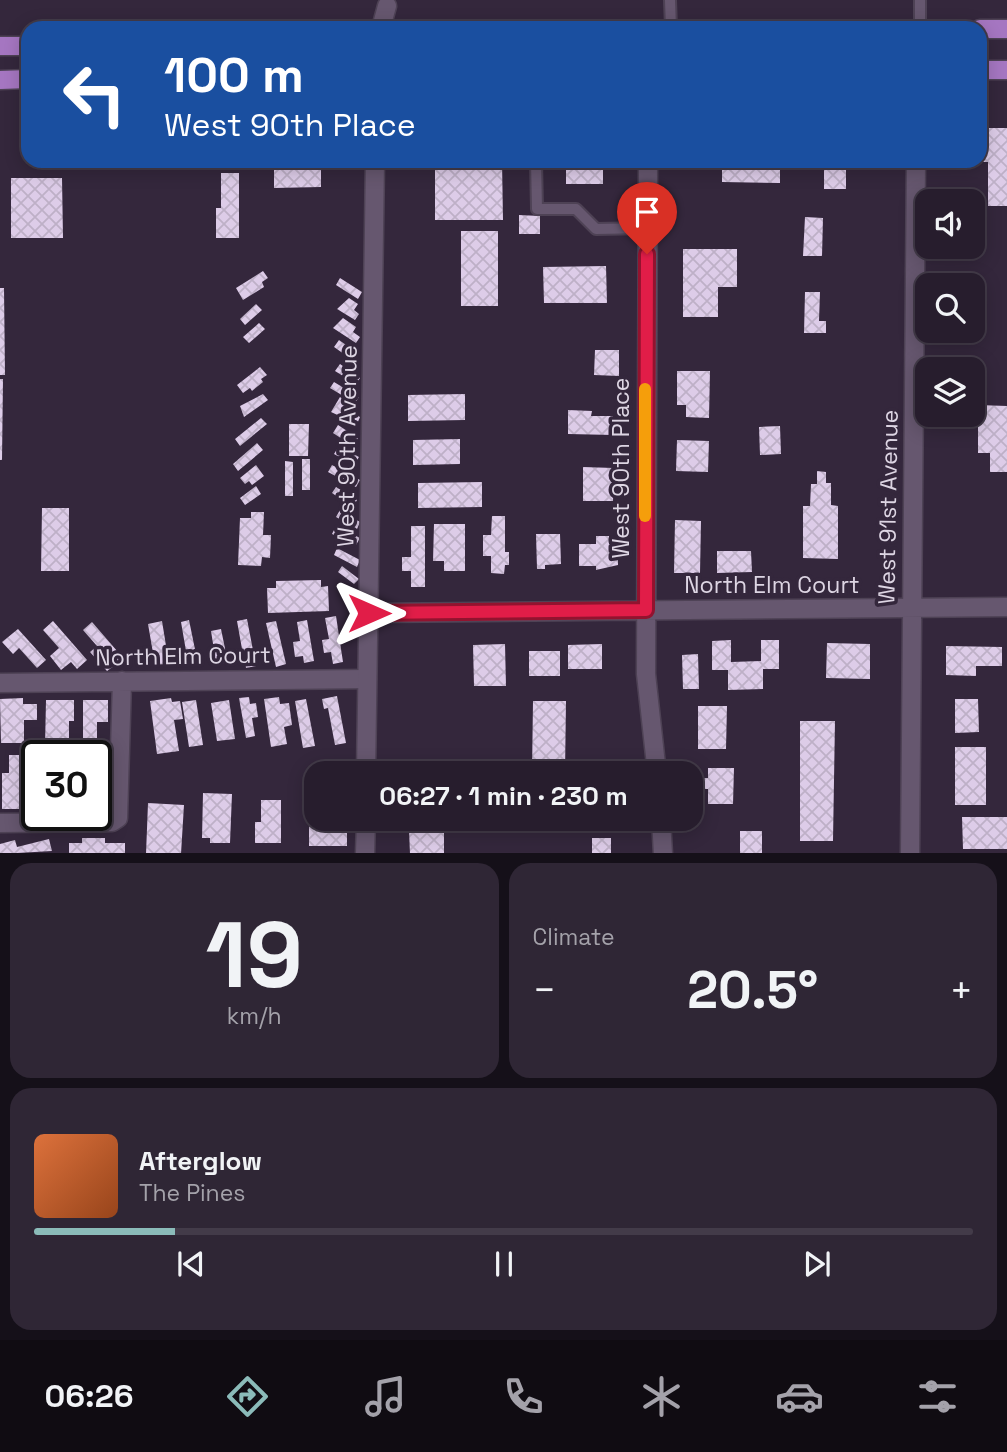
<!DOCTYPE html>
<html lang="en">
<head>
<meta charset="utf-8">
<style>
	:root { --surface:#271d2d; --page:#2f2635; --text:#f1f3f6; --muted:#a4a2aa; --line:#433b49; --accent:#8bbbb9 }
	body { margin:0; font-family:"Space Grotesk",sans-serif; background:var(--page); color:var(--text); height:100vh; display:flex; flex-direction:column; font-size:26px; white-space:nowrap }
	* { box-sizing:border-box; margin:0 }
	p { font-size:23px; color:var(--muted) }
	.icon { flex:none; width:38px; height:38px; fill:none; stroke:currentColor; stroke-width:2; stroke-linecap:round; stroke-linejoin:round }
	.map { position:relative; height:853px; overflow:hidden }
	.side { display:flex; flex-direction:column; gap:10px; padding:10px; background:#151019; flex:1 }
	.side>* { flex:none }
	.hud { position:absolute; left:21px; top:21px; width:966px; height:147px; border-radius:21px; box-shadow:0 4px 18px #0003,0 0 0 2px var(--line); background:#1a4fa0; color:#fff; overflow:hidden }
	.buttons { position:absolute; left:915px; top:189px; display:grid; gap:14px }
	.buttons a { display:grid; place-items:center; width:70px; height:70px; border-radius:14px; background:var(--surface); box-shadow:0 4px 18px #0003,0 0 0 2px var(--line); font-size:35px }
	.speed { position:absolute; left:21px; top:740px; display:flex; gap:14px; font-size:35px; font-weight:700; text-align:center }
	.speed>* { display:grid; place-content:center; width:91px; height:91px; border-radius:50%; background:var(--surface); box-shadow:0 4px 18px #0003,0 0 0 2px var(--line); line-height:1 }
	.speed .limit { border:4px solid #111; border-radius:10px; background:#fff; color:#111 }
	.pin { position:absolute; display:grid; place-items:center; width:60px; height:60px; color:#fff; margin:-72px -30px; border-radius:50% 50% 50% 0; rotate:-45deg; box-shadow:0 0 7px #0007 }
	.pin .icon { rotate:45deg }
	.me { position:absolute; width:77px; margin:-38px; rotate:90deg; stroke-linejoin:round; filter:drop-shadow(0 0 5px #0008) }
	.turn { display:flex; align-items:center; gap:24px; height:147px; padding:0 28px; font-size:32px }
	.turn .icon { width:91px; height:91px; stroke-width:2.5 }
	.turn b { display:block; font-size:49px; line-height:60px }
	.big { font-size:52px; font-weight:700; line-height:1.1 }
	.side .card { flex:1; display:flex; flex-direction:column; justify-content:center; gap:10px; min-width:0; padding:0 24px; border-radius:21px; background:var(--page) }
	.side .dial { align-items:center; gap:0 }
	.dial b { font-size:91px; line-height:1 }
	.song { display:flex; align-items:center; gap:21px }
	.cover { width:84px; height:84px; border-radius:10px; background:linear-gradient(135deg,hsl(20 70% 55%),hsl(20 70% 35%)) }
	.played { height:7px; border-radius:4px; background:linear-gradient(90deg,var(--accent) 15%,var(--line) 15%) }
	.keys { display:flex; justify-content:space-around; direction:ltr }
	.heat { display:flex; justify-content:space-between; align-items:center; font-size:38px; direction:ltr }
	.side .tiles { flex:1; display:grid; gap:10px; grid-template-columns:1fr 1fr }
	.card:last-child { grid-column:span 2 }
	.trip { position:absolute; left:304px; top:761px; width:399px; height:70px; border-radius:21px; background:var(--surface); box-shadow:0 4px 18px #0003,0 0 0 2px var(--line); font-weight:700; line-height:70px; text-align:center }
	.tabs { display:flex; height:112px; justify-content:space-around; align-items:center; background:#100c12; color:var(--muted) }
	.tabs .icon { width:49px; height:49px }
	.tabs .active { color:var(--accent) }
	.tabs b { font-size:32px; color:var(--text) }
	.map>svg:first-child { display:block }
</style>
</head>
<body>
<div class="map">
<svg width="1007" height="854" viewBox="0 0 1007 854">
	<defs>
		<pattern id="building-cross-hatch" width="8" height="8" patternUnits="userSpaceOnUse" patternTransform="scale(1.75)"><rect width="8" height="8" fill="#ddcce8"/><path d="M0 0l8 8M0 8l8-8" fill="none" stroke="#beb0c7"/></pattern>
	</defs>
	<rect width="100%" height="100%" fill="#34273c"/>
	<path fill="url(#building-cross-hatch)" d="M983,128H1007V206H988V162H983Z
		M274,161H321V187L274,188Z
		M435,161H502L503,220H435Z
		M566,161H629V170H603V184H566Z
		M722,161H780V183L722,182Z
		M824,161H857V166H846V189H824Z
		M870,161H901V169H870Z
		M221,173H239V238H216V208H221Z
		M11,178H62L63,238H11Z
		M519,215L540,216V234H519Z
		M805,217L823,218L822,256H803Z
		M461,231H498V306H461Z
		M683,249H737V287H718V317H683Z
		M606,266L607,303H544L543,267Z
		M263,271L268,278L262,282L264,287L243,300L236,288Z
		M340,278L362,292L358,299L336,285Z
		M0,288H4L5,375H0Z
		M805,292H820L819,321H826V333H804Z
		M349,298L358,304L354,310L359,314L355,320L337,309Z
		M256,304L262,310L245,325L240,319Z
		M343,318L356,327L353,332L360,337L356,343L333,328Z
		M259,323L265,329L249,343L243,337Z
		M339,340L356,352L351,359L334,347Z
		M595,350H619V376L594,375Z
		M340,364L360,378L356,384L335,371Z
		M260,367L267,375L261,379L263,382L252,391L250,388L243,393L237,385Z
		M677,371H710L709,418L686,417V405H677Z
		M0,379H3L2,460H0Z
		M334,382L359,397L355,403L330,388Z
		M263,394L268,400L244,417L240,406Z
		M465,394V420L408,421V395Z
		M340,397L355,407L352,412L360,417L357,424L331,412Z
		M978,405L1007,406V472H990V453H978Z
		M568,410L592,411L591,416H613V435L568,434Z
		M261,418L267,424L240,446L235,439Z
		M289,424H309L308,456H289Z
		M338,425L358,438L353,446L333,433Z
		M780,426L781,454L760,455L759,427Z
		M460,439V464L413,465V440Z
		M677,440L709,441L708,472L676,471Z
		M257,443L263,450L238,471L233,464Z
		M339,446L359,457L354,465L334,454Z
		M302,459H310V490H302Z
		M285,461L293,462V496H285Z
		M256,465L264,476L252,485L249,481L245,484L240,478Z
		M332,465L360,480L356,487L328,472Z
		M583,467L614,468L613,501H583Z
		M817,471L826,472V483H831V505L838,506V559L803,558V506H810L811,484H817Z
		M482,482V507L418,508V483Z
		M256,486L261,494L245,505L240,498Z
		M336,487L357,500L353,507L332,493Z
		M42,508H69V571H41Z
		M340,510L360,522L357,529L336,517Z
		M251,512H264L263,535H271L270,558L262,557L261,566L238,565L240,518H251Z
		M492,516H505V552H509V565H505L504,574L491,573V556H483V535H491Z
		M675,520L701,521L700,573H674Z
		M434,524H465V571H444V561H433Z
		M336,526L360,538L356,545L332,534Z
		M411,526H425V587H411V571H402V557H411Z
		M536,534H560L561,564L545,565V569H537Z
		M596,536H609V544H618V565L596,570V566H579V544H596Z
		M337,548L360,560L357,567L334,555Z
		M717,551H751L752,572L717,573Z
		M342,566L359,579L354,584L338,572Z
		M321,580V587L328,586L329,611L268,613L267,588H276V581Z
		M336,616L343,662L333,664L331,652L324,653L322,640L329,639L325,618Z
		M247,619L256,666L246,668L245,661L238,663L236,650L242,649L237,621Z
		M189,620L198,664L189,665V661L182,662L180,652L186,651L181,622Z
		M307,620L314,661L304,663L303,656L295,657L293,642L300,641L297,622Z
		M53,621L87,660L77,669L71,662L61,670L50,656L59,648L43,630Z
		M162,621L169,664L144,665L142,655L153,653L148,624Z
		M276,621L286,664L276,667L266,623Z
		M92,622L124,659L107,671L90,652L97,646L83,630Z
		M18,629L46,660L37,668L19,648L13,654L2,642Z
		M221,629L228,663L217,665L216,660L210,662L207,651L214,650L211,631Z
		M731,640V662L761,661V640H779V669H763V689L728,690V670H712V641Z
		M827,643L870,644V679L826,678Z
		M505,644L506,686H474L473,645Z
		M602,644V669H568V645Z
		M946,646L1002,647V666H976V676L946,675Z
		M529,651H560V676H529Z
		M698,654L699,689H683L682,655Z
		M337,696L346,743L335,745L328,708L324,709L322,699Z
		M249,697L250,704L256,703L258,717L252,718L255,736L246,738L239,698Z
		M279,697L280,704L289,703L292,725L284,727L287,744L271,747L264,699Z
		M23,698V704H37V720H24V743H1L0,699Z
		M171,698L172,702L180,701L183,719L174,720L179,751L157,754L150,701Z
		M306,699L315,746L303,748L295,701Z
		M955,699H978L979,732L955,733Z
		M46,700H74V721H69V739H59V746H45Z
		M83,700H108V722H97V752H83Z
		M196,700L203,745L189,747L182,702Z
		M229,700L235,739L217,741L211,703Z
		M533,701H566L565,774H532Z
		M698,706H727L726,749H698Z
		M800,721H835L833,841H800Z
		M955,747H986V805H955Z
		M9,755H23V809H2V773H9Z
		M96,766H101L102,807H96Z
		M708,768H734L733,804H708V789H702V778H708Z
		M203,793L232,794L230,843H210V838H202Z
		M261,800H281V843H255V822H261Z
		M148,803L184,805L181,854H146Z
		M962,817H1007V849H963Z
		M309,822H347V846H309Z
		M409,830H444V854H410Z
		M740,831H762V854H740Z
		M82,838H105V843H125V854H69V843H82Z
		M592,838H611V854H592Z
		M49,839L52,851L0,854V844L15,840L17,847Z"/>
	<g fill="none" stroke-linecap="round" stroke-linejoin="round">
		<g stroke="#4e4255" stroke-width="14">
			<path id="lane" d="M670,0L671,28
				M920,0V28
				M536,161L537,209H576L596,229L647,228"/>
		</g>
		<g stroke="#4e4255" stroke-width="21">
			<path id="street" d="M381,28L387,6
				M648,161L646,674L657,774
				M369,613L1007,607
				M0,683L367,679
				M661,819L663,854
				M0,823L112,822L118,818L122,681
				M910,854L916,161"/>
		</g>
		<g stroke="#4e4255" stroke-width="21">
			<path id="secondary" d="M366,774L375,161
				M365,854L366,819"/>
		</g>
		<g stroke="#4e4255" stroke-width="21">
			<path id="primary" d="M980,29H1007
				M0,46H28
				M980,70H1007
				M0,80L28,79"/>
		</g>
		<use href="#lane" stroke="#66576f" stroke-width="10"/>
		<use href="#street" stroke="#66576f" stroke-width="18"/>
		<use href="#secondary" stroke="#66576f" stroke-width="18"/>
		<use href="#primary" stroke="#a576c1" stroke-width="18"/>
	</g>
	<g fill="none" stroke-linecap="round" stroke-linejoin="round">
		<g stroke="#92132f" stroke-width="18">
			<path id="route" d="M369,613L646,610L647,254"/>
		</g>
		<use href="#route" stroke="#e11d48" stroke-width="12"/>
		<path stroke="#f59e0b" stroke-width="12" d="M645,516V389"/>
	</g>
	<g text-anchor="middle" stroke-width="7" stroke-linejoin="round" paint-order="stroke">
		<g font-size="23" fill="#ddd5e3" stroke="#34273c">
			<text transform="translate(347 446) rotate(-89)" y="8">West 90th Avenue</text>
			<text transform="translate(621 468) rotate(-90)" y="8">West 90th Place</text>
			<text transform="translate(888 507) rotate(-89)" y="8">West 91st Avenue</text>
			<text x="772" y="593">North Elm Court</text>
			<text transform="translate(183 656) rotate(-1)" y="8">North Elm Court</text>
		</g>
	</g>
</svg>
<div class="buttons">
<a><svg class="icon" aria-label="sound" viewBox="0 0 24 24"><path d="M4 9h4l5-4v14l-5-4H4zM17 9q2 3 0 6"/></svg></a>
<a><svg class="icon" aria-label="search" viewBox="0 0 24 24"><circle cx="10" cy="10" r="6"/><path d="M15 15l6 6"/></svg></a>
<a><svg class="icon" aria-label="layers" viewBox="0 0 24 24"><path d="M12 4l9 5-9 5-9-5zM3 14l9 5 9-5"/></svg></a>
</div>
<div class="speed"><div class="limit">30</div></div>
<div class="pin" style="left:647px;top:254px;background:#d93025"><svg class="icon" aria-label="arrive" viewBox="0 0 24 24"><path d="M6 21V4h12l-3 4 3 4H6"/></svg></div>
<svg class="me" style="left:369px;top:613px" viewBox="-20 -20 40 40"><path d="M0-17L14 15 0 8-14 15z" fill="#e11d48" stroke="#fff" stroke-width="4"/></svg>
<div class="trip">06:27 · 1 min · 230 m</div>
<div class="hud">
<div class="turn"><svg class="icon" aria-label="left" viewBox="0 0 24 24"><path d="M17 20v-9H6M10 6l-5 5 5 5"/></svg><div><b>100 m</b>West 90th Place</div></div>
</div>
</div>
<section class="side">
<div class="tiles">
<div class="card dial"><b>19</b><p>km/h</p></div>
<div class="card"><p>Climate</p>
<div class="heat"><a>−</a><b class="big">20.5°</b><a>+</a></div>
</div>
<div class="card">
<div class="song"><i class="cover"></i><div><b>Afterglow</b><p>The Pines</p></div></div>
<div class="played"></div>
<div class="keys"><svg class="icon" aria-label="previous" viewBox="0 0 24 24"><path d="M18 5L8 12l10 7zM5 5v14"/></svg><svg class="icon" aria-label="pause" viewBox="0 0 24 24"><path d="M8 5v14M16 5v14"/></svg><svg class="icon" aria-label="next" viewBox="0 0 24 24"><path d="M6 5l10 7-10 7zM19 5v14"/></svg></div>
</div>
</div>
</section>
<nav class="tabs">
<b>06:26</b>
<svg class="icon active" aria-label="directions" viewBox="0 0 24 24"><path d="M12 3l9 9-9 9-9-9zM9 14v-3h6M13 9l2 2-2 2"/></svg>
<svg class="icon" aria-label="music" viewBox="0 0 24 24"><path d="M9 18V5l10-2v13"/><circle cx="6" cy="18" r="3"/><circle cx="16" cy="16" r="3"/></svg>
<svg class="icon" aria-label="phone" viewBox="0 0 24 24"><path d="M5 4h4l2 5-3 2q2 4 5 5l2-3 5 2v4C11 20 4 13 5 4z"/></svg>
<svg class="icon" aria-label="climate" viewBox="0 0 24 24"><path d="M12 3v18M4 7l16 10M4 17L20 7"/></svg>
<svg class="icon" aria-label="car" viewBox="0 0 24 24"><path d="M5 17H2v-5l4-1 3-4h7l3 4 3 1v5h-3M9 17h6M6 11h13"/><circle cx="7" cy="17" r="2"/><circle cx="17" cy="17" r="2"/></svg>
<svg class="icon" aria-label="filters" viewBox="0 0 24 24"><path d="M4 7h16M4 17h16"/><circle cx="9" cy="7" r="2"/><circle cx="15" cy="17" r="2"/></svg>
</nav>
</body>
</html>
